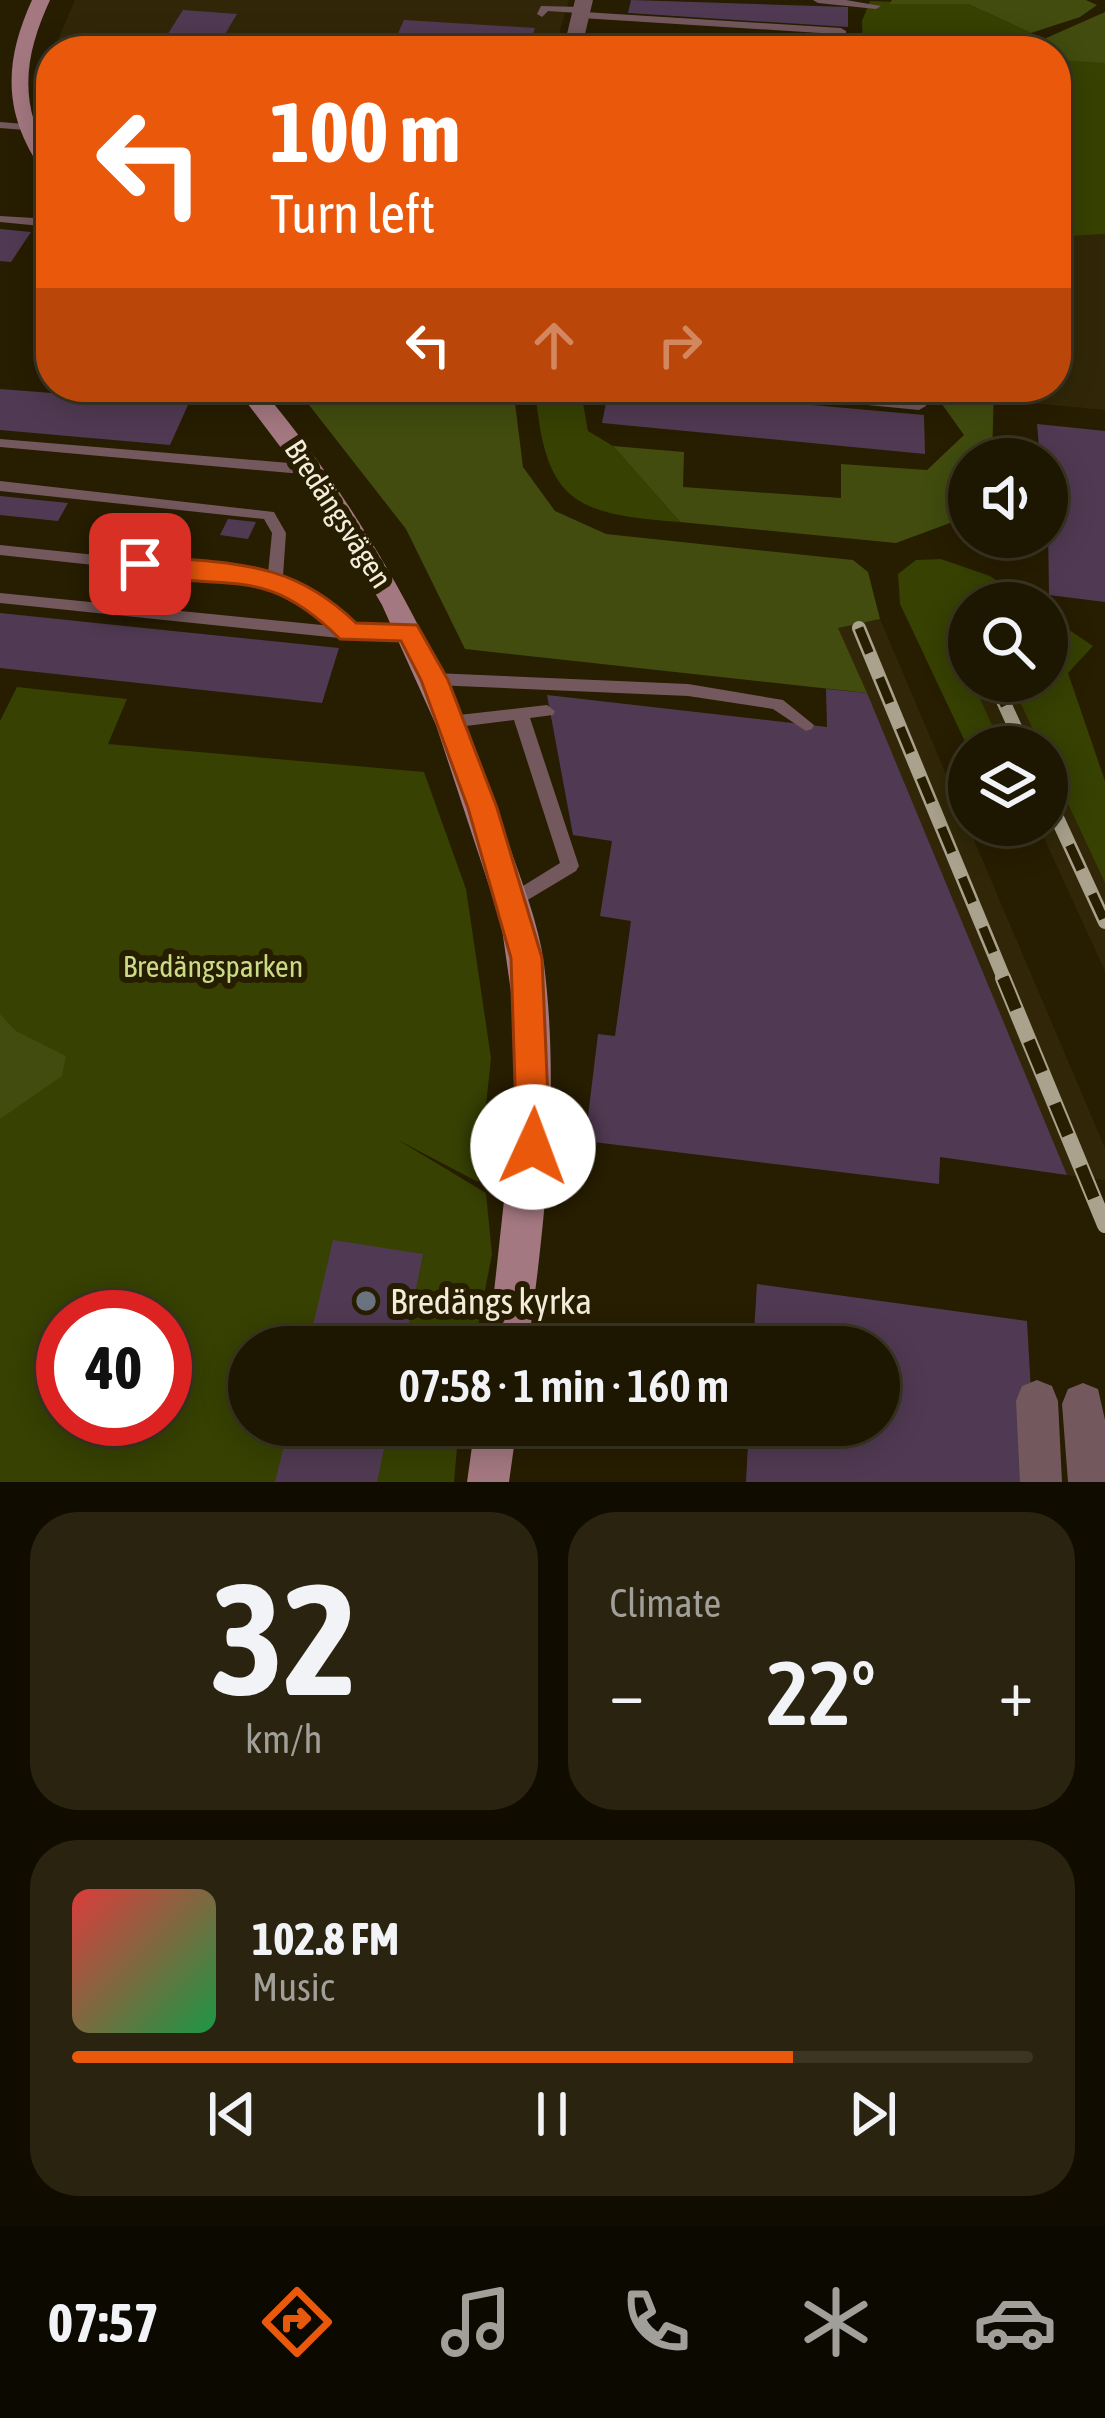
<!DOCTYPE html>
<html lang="en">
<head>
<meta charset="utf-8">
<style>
	:root { --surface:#1d1600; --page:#2a230f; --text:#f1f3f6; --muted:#a09f99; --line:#3b3522; --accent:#ea580c }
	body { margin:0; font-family:"Asap Condensed",sans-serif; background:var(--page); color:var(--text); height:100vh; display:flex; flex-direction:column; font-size:45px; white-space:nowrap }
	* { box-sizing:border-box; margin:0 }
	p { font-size:39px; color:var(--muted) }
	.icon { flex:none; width:66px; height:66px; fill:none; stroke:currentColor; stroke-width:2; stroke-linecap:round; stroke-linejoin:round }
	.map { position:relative; height:1482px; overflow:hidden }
	.details { display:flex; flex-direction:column; gap:30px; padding:30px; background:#100c00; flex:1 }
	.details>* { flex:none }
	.hud { position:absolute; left:36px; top:36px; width:1035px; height:366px; border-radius:48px; box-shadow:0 6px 30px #0003,0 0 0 3px var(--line); background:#ea580c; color:#fff; overflow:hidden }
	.controls { position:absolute; left:948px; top:438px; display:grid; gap:24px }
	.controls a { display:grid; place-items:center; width:120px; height:120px; border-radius:50%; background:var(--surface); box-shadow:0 6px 30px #0003,0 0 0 3px var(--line); font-size:60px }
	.speed { position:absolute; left:36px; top:1290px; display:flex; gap:24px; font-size:60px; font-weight:700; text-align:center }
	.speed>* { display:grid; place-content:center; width:156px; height:156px; border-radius:50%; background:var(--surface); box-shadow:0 6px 30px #0003,0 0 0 3px var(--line); line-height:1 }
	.speed .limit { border:18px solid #d22; background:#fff; color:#111 }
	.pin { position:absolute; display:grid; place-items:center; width:102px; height:102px; color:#fff; margin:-51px; border-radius:24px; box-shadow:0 6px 18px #0006 }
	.me { position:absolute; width:132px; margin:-66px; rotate:2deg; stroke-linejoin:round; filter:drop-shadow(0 0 9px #0008) }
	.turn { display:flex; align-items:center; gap:42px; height:252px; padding:0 36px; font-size:54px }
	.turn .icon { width:156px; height:156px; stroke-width:2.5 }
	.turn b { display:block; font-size:84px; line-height:102px }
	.lanes { display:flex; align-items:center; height:114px; padding:0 36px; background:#0003; justify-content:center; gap:60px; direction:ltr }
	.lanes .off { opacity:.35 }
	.big { font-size:90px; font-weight:600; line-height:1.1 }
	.details .card { flex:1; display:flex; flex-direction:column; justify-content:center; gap:18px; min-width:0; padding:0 42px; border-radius:48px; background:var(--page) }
	.details .dial { align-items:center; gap:0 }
	.dial b { font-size:156px; line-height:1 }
	.song { display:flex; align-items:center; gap:36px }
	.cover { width:144px; height:144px; border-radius:18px; background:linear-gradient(135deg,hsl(0 70% 55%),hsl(140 70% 35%)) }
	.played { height:12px; border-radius:6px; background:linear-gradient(90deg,var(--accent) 75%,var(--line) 75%) }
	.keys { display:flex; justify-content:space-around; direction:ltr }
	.heat { display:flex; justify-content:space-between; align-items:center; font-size:66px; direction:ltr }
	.details .tiles { flex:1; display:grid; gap:30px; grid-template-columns:1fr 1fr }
	.card:last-child { grid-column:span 2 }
	.trip { position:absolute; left:228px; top:1326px; width:672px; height:120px; border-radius:60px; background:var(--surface); box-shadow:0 6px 30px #0003,0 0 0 3px var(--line); font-weight:600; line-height:120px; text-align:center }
	.tab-bar { display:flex; height:192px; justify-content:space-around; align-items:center; background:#0c0900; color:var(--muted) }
	.tab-bar .icon { width:84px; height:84px }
	.tab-bar .on { color:var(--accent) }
	.tab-bar b { font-size:54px; color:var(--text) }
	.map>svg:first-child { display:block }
</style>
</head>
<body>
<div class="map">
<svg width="1105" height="1482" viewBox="0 0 1105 1482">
	<rect width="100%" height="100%" fill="#271d00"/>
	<path fill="#312708" d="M75,0H569L554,51H53Z
		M1105,234V410L1032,403L1031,387H1056V237Z
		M880,619L1105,1148V1180L1067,1175L837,627Z
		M972,681H1010L1041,747H1002Z
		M1047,759L1105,883V971L1038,825H1047Z"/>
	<path fill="#374102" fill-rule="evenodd" d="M870,1L968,4L1031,33L1035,43L1051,51H863L862,21Z
		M1056,56L1105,63V234L1056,237Z
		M535,387H580L588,431L613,446L680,522C571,514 545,501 535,387Z
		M941,559L990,576L1029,603H969V639L954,641L1002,747L969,750L900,604L898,574L916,560Z
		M1047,615L1093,646L1068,673L1105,781V883L1047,759V747H1041L1010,681H1047Z
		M17,687L127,699L108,744L424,772L466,889L491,1058L478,1182L398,1140L486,1193L492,1254L474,1347H249V1425H459L454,1482H0V721ZM63,1317H165V1419H63Z"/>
	<path fill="#414c0e" d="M892,0H1086L1097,5L1080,17L1031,33L968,4H889Z
		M1105,12V63L1059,60L1056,51L1035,43Z
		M295,387H513L523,467L555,511L606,534L853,560L868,572L880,619L838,628L867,693L465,649L406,529Z
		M938,387H994L992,459H969V502L950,523L896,543L680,522L613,446L684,452L683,487L841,498V464L927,470L964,435L939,400Z
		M0,1014L16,1031L66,1056L62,1076L0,1119Z"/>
	<path fill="#503a53" d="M631,0L848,7V27L628,13Z
		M183,10L237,14L215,51H157Z
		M404,20L535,28L528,51H390Z
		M0,229L31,232L11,262L0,261Z
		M609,387L924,415L925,454L602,423Z
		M0,389L52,393L188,405L170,445L0,430Z
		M1037,424L1105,431V602L1049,595L1047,459H1040Z
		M0,496L68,503L58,521L0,515Z
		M228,519L256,522L248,539L220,535Z
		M0,613L144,628L339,648L322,703L0,668Z
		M826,689L867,693L1067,1175L940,1157L939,1184L585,1141L598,1034L615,1036L631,921L600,916L612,841L573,835L547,695L827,727Z
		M333,1240L423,1254L404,1347H308Z
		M757,1284L1027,1321L1036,1482H746L749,1425H879V1347H753Z
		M289,1425H389L377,1482H275Z"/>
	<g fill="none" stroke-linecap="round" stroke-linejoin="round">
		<path fill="#73585d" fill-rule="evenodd" d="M813,0H846L881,6L876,9L818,3Z
			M541,6L582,7L587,10L584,12L841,28L846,31L845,51H835L836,34L581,18L576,15L578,13L548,11L542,17L537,14Z
			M797,46L825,48L830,51H793V47Z
			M0,122L25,124L30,127L25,130L0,128Z
			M0,216L51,219V227L0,222Z
			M716,387H766L912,401V387H926V406L919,410L723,391Z
			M0,439L313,465L320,470L313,475L0,447Z
			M0,481L274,512L286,533L283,576L321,596L353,627L408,625L416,631L408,637L349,639L0,603V593L332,626L311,604L272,584L0,555V545L268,573L272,533L264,519L0,491Z
			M434,673L688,684L783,700L814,725L812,729L806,731L773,709L688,696L434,685L426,679Z
			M547,705L555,711L553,715L530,718L579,866L576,871L511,910L505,907L502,902L505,897L560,863L514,720L450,728L442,722L450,716Z"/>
		<path fill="#73585d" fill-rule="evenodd" d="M575,0H593L581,51H563Z
			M1037,1380L1052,1386L1058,1401L1062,1482H1020L1016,1401L1022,1386Z
			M1083,1383L1098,1389L1105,1420V1482H1068L1062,1404L1068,1389Z"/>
		<path fill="#a47881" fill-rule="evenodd" d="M32,0H50C32,39 21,79 34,121C41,142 51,153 51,175L44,173C3,115 3,64 32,0Z
			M235,387H260C372,520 450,669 505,833C519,876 538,919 544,964C560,1092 545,1220 528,1347H488L514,1109V1013L501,922L436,725L382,605L319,498Z
			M475,1425H517L509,1482H467Z"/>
		<g stroke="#aaa28c" stroke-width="14">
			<path id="rail-far1" d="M859,628L1005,981
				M994,681L1024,747
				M1047,796L1105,922"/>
		</g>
		<g stroke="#aaa28c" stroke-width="16">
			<path id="rail" d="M1003,978L1105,1225"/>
		</g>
		<use href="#rail-far1" stroke="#271d00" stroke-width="9" stroke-dasharray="27" stroke-linecap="butt"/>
		<use href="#rail" stroke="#271d00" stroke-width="12" stroke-dasharray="34" stroke-linecap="butt"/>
	</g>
	<path fill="#ea580c" stroke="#983908" stroke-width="3" d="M140,555C229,565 288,557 356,623L417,625L448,680L497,808L542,958L550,1147L545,1158L533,1163L522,1158L517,1147L511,958L468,808L421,680L401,641L340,639C259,558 225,597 131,570V558Z"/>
	<circle fill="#6b7280" stroke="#271d00" stroke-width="4.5" cx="366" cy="1301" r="12"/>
	<g text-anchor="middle" stroke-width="12" stroke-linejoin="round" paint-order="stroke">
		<g font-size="30" fill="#f4eddb" stroke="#271d00">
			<text transform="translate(338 514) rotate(57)" y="10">Bredängsvägen</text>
		</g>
		<g font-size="30" fill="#c9dc85" stroke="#271d00">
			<text x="213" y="977">Bredängsparken</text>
		</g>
		<g font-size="36" fill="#f4eddb" stroke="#271d00" text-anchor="start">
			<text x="390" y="1314">Bredängs kyrka</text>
		</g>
	</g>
</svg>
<div class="controls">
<a><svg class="icon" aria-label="sound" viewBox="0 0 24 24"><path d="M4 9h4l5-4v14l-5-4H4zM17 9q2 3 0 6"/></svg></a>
<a><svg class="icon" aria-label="search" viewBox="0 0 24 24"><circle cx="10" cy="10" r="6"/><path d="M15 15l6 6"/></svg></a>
<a><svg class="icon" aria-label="layers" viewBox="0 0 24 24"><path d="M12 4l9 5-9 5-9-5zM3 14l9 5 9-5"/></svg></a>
</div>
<div class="speed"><div class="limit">40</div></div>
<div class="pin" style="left:140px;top:564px;background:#d93025"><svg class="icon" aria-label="arrive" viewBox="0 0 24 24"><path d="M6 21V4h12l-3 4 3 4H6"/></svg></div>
<svg class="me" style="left:533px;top:1147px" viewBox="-20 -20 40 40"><circle r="19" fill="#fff"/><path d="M0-13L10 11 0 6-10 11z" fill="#ea580c"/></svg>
<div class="trip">07:58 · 1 min · 160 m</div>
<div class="hud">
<div class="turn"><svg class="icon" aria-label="left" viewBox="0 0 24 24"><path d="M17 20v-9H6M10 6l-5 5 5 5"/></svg><div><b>100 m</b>Turn left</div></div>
<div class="lanes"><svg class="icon" aria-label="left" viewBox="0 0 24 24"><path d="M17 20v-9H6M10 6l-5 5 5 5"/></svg><svg class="icon off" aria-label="ahead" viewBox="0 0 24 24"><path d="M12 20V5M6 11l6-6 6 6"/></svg><svg class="icon off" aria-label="right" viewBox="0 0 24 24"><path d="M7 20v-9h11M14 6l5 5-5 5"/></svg></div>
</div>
</div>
<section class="details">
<div class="tiles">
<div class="card dial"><b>32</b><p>km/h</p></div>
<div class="card"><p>Climate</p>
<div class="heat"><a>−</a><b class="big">22°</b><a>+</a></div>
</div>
<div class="card">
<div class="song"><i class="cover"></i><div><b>102.8 FM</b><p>Music</p></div></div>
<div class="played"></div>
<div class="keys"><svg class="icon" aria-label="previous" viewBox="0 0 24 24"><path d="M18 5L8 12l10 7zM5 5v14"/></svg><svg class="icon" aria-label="pause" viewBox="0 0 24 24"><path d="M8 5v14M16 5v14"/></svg><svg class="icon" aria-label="next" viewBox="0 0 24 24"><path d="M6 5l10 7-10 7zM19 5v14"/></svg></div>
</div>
</div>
</section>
<nav class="tab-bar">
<b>07:57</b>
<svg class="icon on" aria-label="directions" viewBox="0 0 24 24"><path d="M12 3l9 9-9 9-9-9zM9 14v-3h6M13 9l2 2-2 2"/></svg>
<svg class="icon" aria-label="music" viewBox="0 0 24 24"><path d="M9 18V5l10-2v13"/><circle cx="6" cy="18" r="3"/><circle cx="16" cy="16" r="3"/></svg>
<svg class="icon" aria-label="phone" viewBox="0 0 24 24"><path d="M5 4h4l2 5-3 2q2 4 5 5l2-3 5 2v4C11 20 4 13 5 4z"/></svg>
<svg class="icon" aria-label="climate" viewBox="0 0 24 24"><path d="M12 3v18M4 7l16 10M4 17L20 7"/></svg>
<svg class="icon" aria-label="car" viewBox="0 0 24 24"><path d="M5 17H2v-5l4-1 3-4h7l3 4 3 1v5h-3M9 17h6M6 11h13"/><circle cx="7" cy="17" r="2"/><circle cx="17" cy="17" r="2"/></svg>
</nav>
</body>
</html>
